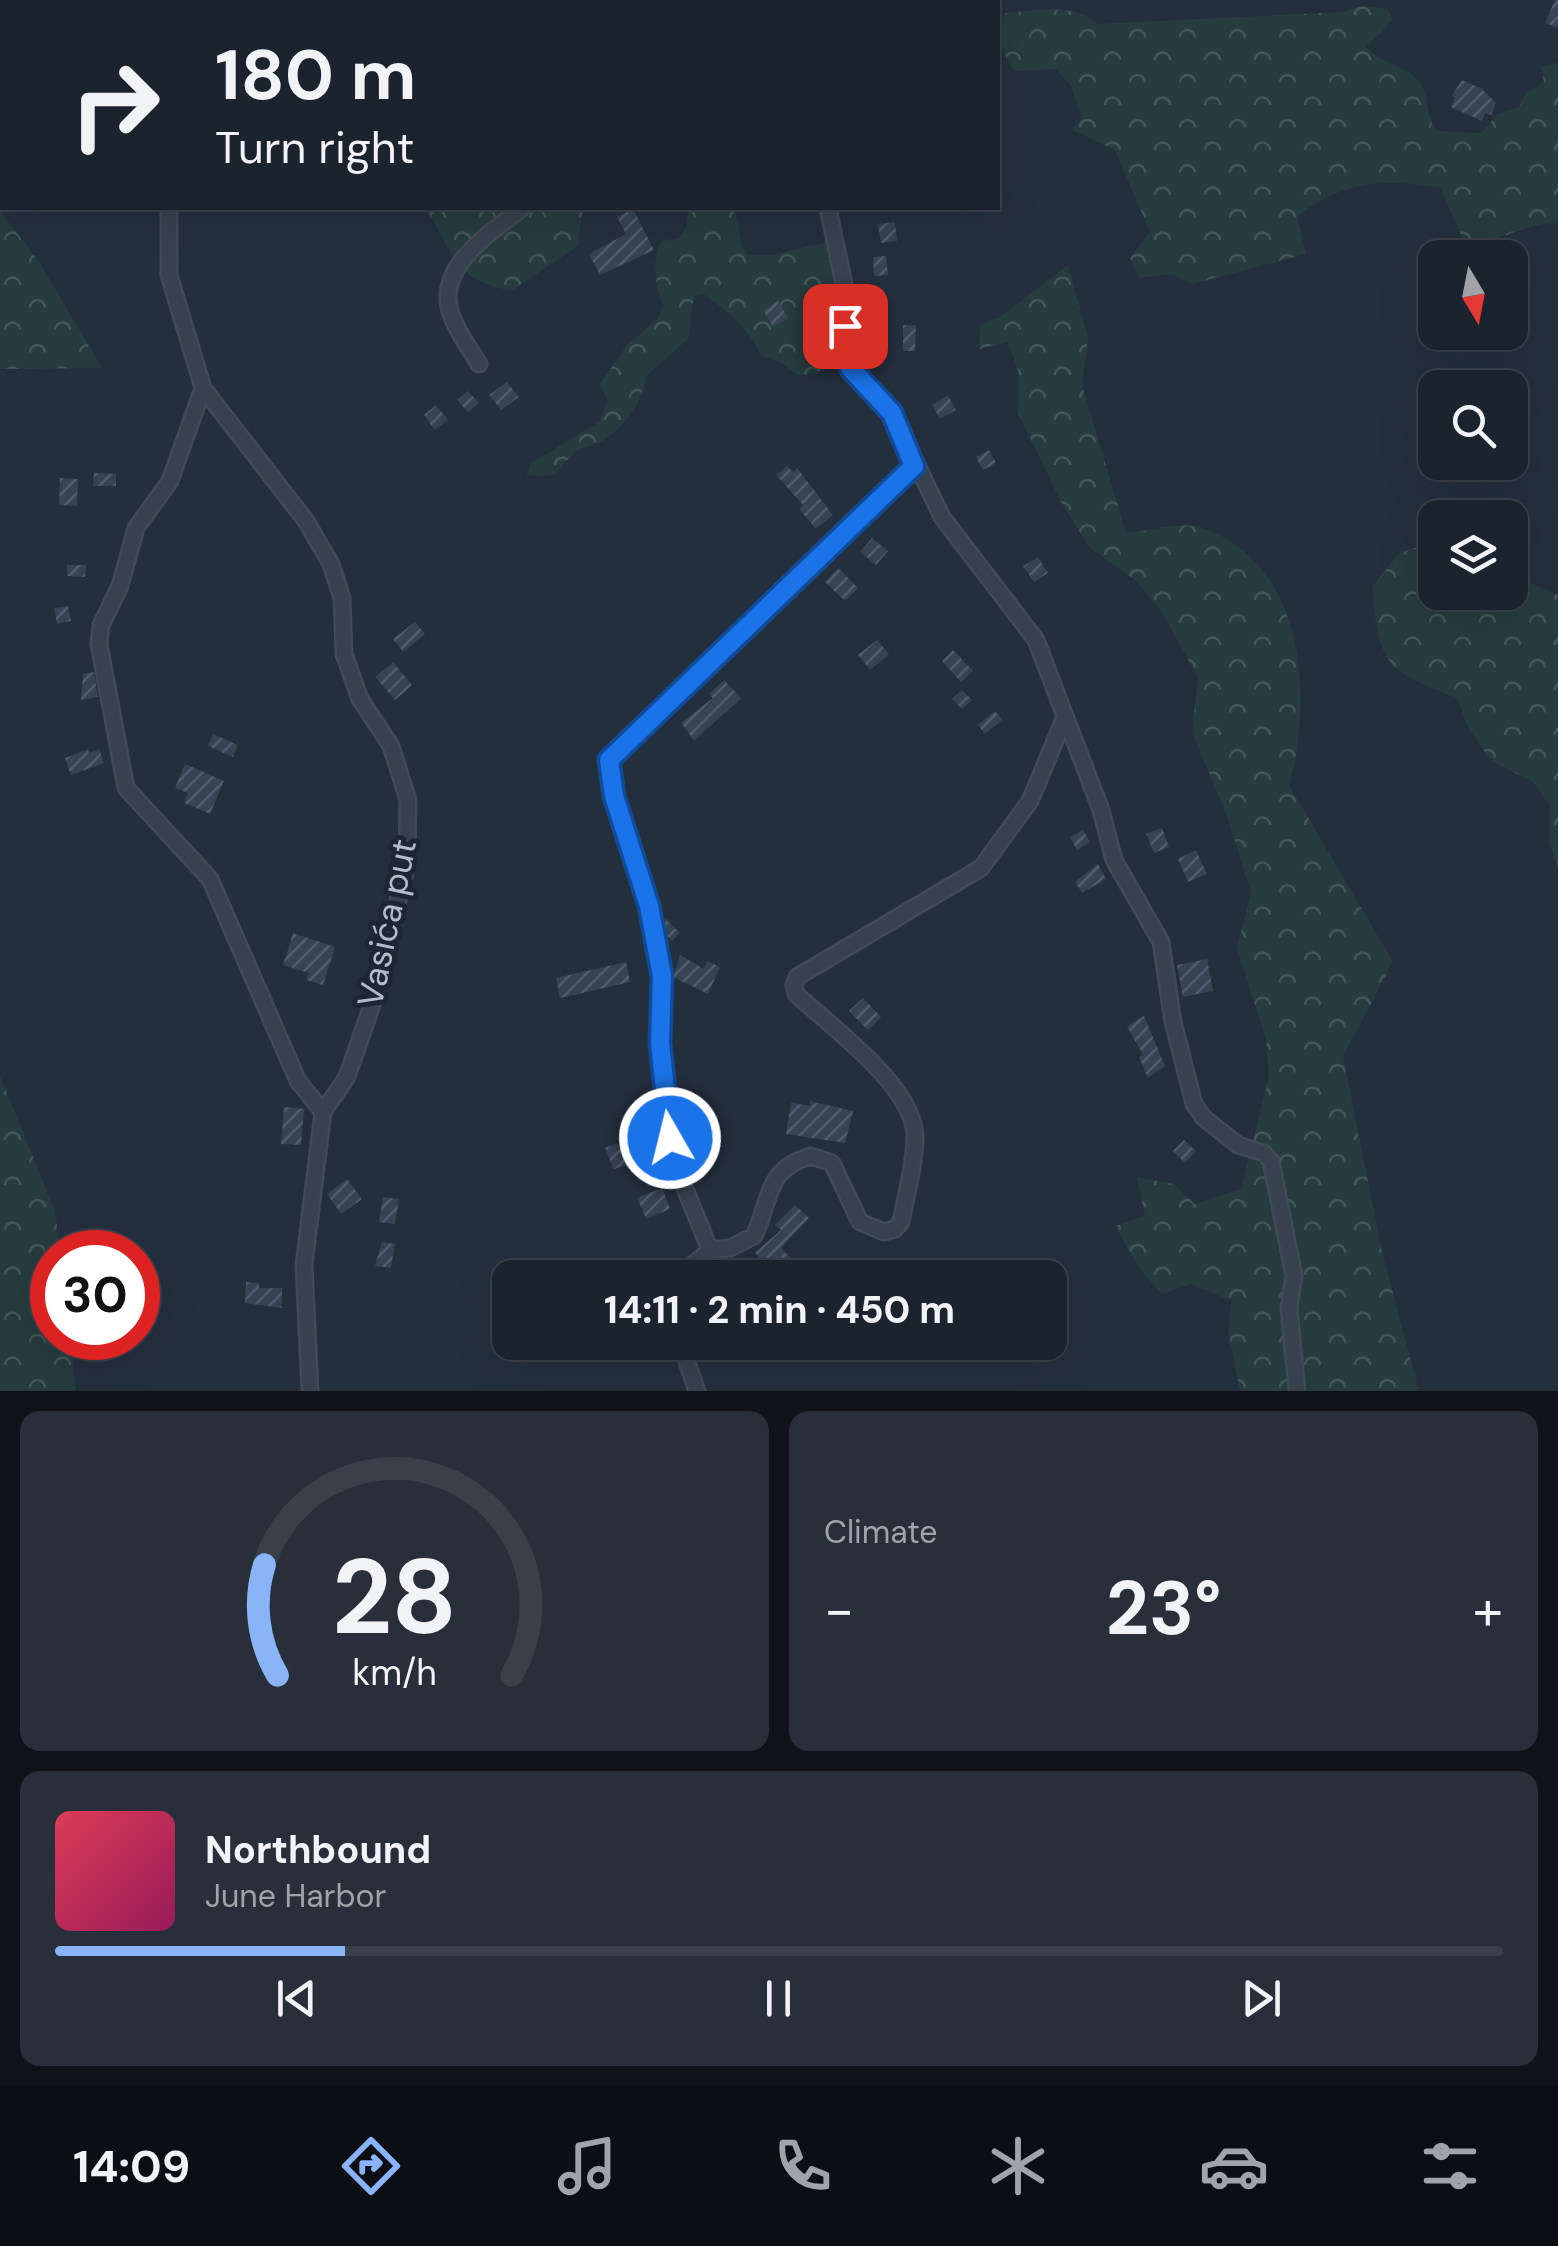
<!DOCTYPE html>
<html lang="en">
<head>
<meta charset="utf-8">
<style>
	:root { --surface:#1b232e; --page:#282f3a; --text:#f1f3f6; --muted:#a0a4aa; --line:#39404a; --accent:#8ab4f8 }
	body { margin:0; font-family:"DM Sans",sans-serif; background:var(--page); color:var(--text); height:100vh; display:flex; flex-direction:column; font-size:38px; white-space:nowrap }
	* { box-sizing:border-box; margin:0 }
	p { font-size:32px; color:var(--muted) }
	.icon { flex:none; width:55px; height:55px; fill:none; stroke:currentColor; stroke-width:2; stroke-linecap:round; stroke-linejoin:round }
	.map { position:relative; height:1391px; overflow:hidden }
	.details { display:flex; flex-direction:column; gap:20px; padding:20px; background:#0f1319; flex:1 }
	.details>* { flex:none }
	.top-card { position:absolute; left:0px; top:0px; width:1000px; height:210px; box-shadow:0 10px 40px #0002,0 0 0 2px var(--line); background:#1b232e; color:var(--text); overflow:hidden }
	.needle { width:65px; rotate:170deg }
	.fabs { position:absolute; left:1418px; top:240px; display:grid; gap:20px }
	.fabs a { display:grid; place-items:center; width:110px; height:110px; border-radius:20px; background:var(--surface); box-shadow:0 10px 40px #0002,0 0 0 2px var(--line); font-size:50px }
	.speed { position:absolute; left:30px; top:1230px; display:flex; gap:20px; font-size:50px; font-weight:700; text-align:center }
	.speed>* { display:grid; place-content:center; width:130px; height:130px; border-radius:50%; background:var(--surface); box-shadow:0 10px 40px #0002,0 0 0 2px var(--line); line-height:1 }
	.speed .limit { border:15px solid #d22; background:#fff; color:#111 }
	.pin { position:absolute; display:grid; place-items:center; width:85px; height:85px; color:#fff; margin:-42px; border-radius:20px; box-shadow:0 5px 15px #0006 }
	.me { position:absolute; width:110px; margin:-55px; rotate:352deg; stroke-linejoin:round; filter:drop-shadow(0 0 8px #0008) }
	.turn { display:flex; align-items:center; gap:35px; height:210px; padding:0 50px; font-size:45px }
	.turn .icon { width:130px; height:130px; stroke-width:2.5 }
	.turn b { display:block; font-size:70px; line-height:85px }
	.big { font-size:75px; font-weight:700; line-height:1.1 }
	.details .card { flex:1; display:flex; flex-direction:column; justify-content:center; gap:15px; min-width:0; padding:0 35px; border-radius:20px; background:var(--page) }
	.details .dial { align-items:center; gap:0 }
	.dial svg { height:260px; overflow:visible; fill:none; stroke:var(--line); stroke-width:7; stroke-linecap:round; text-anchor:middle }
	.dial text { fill:var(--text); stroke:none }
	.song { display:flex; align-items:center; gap:30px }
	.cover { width:120px; height:120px; border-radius:15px; background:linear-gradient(135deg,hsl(350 70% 55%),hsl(330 70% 35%)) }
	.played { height:10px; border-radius:5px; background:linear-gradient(90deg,var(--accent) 20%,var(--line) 20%) }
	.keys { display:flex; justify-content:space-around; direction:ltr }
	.heat { display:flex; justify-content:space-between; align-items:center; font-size:55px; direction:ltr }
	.details .tiles { flex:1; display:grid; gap:20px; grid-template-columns:1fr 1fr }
	.card:last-child { grid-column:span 2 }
	.trip { position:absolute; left:492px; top:1260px; width:575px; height:100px; border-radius:20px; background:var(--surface); box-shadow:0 10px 40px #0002,0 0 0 2px var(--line); font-weight:700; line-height:100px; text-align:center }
	.tabs { display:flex; height:160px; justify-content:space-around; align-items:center; background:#0b0e12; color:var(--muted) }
	.tabs .icon { width:70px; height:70px }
	.tabs .on { color:var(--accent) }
	.tabs b { font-size:45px; color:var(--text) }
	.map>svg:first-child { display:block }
</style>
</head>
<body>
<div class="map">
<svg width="1558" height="1391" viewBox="0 0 1558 1391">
	<defs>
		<pattern id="forest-crowns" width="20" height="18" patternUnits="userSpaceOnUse" patternTransform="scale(2.5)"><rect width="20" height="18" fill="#263c3f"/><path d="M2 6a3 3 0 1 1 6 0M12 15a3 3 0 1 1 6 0" fill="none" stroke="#435659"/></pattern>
		<pattern id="building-hatch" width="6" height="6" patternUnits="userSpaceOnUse" patternTransform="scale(2.5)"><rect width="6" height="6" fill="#364354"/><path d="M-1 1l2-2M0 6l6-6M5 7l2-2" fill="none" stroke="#515c6b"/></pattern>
	</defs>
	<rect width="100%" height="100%" fill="#242f3e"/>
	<path fill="url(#forest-crowns)" d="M381,0H569V2H381Z
		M1363,6L1388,9L1393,20L1366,47C1380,63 1400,64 1416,78C1430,90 1424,116 1437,131L1481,133L1498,114L1519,107L1526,93L1544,82L1541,66L1558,63V222C1527,224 1504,238 1475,245L1462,237L1440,187C1382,179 1346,180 1297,216L1306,254L1192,284L1172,274L1139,278L1130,258L1150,232L1115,150L1072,130L1082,119L1071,86L1056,69L1015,71C1000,52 997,36 1005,13C1035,11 1074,2 1098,24L1343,12Z
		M425,208H583L578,246L511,291C447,276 457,255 425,208Z
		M689,208H732C744,221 735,242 748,255H772L827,242L836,287L840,360L815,374L797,375L784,364L762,356C747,327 730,313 704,294L694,296L688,339L646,376C643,401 625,428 602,441C592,446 581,446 573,454C553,474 560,478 527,475L530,464L599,422L608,401L600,384L627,345L658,319L663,305C655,287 652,258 661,241L678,239L686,228Z
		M0,211L38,260L102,368L0,369Z
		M1068,265L1088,338L1082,385L1126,533C1148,531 1182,521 1202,528C1305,563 1314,697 1289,785L1393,962L1343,1056L1382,1252L1419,1391H1240L1228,1330L1232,1301L1191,1284L1162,1294L1140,1269L1115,1226L1145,1216L1137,1177L1173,1184L1195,1204L1241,1189L1269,1076L1266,1039L1237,948L1251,893L1227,816L1192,732L1198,678L1162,612L1135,580L1089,547L1061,502L1018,413L1019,374L1008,342L979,349L980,325L1000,317Z
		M1433,542L1435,592H1510V574L1558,595V868L1549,843L1550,805L1532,781L1491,761L1468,727L1457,698C1384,669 1380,667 1372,587L1399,553Z
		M0,1076L55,1211L60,1252H52V1338H70L76,1391H0Z"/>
	<path fill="url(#building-hatch)" d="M1555,0H1558V28L1545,23Z
		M1462,80L1482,89L1496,103L1491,115L1485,113L1482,121L1451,107L1455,97L1452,96Z
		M633,209L654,250L600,275L589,254L626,234L617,217Z
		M895,222L897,241L881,243L878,224Z
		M886,256L888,275L874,276L873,257Z
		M778,301L788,318L773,327L763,310Z
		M903,325H916L915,351H903Z
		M507,382L519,397L501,410L489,395Z
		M468,391L479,403L468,412L457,400Z
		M948,395L956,410L940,419L932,405Z
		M436,405L448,420L435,430L424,415Z
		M989,450L996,463L983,470L976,457Z
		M787,466L793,472L797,468L833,515L816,529L799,509L803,505L776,475Z
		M94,473L116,474V486H93Z
		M60,478L78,479L77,506L59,505Z
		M872,538L888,551L876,565L860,552Z
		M1038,557L1048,573L1034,582L1023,566Z
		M67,565H86L85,577L67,576Z
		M838,568L858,588L845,601L825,582Z
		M68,606L71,621L57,624L54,608Z
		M415,622L425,634L403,652L393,639Z
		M877,640L889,654L870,670L858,655Z
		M953,650L973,671L961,682L942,661Z
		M393,662L412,685L395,700L375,677Z
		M94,672L98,697L81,700L83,674Z
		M724,680L741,698L694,741L681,723L713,698L709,694Z
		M962,690L972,700L962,709L952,699Z
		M995,711L1002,720L985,734L978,725Z
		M213,734L238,745L233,757L208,746Z
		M88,749L89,753L99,749L104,763L71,775L65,758Z
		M185,764L224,781L210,814L184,803L188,793L175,788Z
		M1162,828L1169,847L1154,853L1146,834Z
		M1083,830L1090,842L1077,850L1070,837Z
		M1196,850L1207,874L1188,882L1178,859Z
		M1098,864L1106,879L1082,893L1075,882Z
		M665,918L680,933L672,941L665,934Z
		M293,933L335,947L323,985L306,980L309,973L283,965Z
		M680,955L704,969L707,961L720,967L708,994L673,977Z
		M1207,959L1213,991L1183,997L1177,965Z
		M626,962L630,982L560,998L556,978Z
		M863,998L881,1017L868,1030L849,1011Z
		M1144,1016L1165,1066L1148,1078L1139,1057L1143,1055L1127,1026Z
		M810,1101L853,1111L845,1143L786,1134L791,1103L811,1106Z
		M284,1107L304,1109L301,1145L281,1144Z
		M652,1140L657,1155L614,1169L605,1148L618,1143L621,1151Z
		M1184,1140L1196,1151L1185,1163L1173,1151Z
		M347,1179L362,1199L341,1214L327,1194Z
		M662,1188L670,1209L646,1219L637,1198Z
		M383,1197L399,1199L395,1224L379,1222Z
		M795,1205L809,1218L781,1248L800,1268L806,1263L820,1278H778L755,1253L781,1230L775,1225Z
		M382,1242L395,1244L391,1268L375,1266Z
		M246,1282L259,1283V1288H282V1308L245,1303Z"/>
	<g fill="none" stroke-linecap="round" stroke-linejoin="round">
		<g stroke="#414a57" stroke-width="19">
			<path id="minor" d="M110,0L112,2
				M575,0V2
				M833,2V0
				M169,208V275L203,388L306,521L331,564L342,598L344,654L360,699L391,746L408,800L407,865L372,1005L347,1077L323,1112L304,1265L310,1391
				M828,208L845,289L846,353L851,368L892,413L942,517L1036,640L1101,810L1114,860L1161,942L1173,1022L1194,1104L1204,1118L1238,1145L1264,1153L1271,1161L1294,1276L1289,1308L1297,1391
				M479,364C470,349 458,333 452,317C432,268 491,233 522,208
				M203,388L170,481L136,528L120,586L101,625L99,644L126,788L210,879L298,1081L323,1112
				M710,1250L675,1164L662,1080V976L649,906L615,797L609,760L914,466
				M677,1278L710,1250L730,1248L754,1236C772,1198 765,1169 811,1156L832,1163L860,1222L884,1232L895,1229L901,1222C906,1194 915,1164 915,1136C914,1086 831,1027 796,994L794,985L797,977L981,868L1030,801L1065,717
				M680,1342L697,1391"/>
		</g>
		<use href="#minor" stroke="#38414e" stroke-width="14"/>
	</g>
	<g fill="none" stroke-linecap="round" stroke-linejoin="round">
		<g stroke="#114b97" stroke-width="25">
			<path id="route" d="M670,1138L660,1043L662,976L649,906L614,796L609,760L914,466L892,413L850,368L845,326"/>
		</g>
		<use href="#route" stroke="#1a73e8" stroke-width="18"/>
	</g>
	<g text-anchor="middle" stroke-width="10" stroke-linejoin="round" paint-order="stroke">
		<g font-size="35" fill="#b4bcc9" stroke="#1d2633">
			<text transform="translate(387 923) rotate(-78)" y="12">Vasića put</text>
		</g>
	</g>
</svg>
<div class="fabs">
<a><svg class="needle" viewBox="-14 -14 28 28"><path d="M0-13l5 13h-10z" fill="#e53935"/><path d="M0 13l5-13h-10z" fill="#a0a4aa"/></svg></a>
<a><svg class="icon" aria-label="search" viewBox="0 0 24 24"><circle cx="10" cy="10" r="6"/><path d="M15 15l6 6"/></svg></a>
<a><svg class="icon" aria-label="layers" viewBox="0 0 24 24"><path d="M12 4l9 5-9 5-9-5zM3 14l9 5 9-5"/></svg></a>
</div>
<div class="speed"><div class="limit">30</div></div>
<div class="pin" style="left:845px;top:326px;background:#d93025"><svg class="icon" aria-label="arrive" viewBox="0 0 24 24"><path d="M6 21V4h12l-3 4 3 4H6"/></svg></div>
<svg class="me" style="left:670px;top:1138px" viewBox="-20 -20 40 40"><circle r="17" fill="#1a73e8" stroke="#fff" stroke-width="3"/><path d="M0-11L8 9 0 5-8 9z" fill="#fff"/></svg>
<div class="trip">14:11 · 2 min · 450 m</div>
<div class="top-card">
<div class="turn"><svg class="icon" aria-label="right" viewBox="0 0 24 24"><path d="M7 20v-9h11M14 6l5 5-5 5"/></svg><div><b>180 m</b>Turn right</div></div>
</div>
</div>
<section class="details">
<div class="tiles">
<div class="card dial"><svg viewBox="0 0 100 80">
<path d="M14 69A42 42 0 1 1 86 69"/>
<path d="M14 69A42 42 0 0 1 10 35" stroke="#8ab4f8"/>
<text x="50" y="56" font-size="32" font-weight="700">28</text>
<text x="50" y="72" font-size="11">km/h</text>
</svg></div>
<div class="card"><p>Climate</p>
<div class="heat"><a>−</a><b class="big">23°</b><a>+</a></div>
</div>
<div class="card">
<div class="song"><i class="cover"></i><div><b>Northbound</b><p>June Harbor</p></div></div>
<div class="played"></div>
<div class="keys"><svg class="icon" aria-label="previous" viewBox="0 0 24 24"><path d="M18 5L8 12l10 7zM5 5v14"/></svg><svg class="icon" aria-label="pause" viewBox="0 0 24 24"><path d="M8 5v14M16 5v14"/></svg><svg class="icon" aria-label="next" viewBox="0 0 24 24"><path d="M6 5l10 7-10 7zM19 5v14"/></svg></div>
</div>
</div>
</section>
<nav class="tabs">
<b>14:09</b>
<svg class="icon on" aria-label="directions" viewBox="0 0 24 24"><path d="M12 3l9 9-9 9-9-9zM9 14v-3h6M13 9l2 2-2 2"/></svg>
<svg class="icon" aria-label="music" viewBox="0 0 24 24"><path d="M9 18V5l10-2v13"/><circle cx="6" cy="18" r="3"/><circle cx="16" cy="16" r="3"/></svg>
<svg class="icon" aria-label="phone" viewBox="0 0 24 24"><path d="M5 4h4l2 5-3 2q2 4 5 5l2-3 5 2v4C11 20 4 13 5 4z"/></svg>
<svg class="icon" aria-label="climate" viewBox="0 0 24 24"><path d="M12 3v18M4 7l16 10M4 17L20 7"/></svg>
<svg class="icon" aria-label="car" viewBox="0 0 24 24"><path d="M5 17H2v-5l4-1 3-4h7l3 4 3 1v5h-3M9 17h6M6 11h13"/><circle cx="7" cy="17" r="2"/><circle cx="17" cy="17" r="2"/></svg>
<svg class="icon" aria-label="filters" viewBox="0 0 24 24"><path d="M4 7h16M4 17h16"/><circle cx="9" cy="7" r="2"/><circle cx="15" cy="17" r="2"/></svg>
</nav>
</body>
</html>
